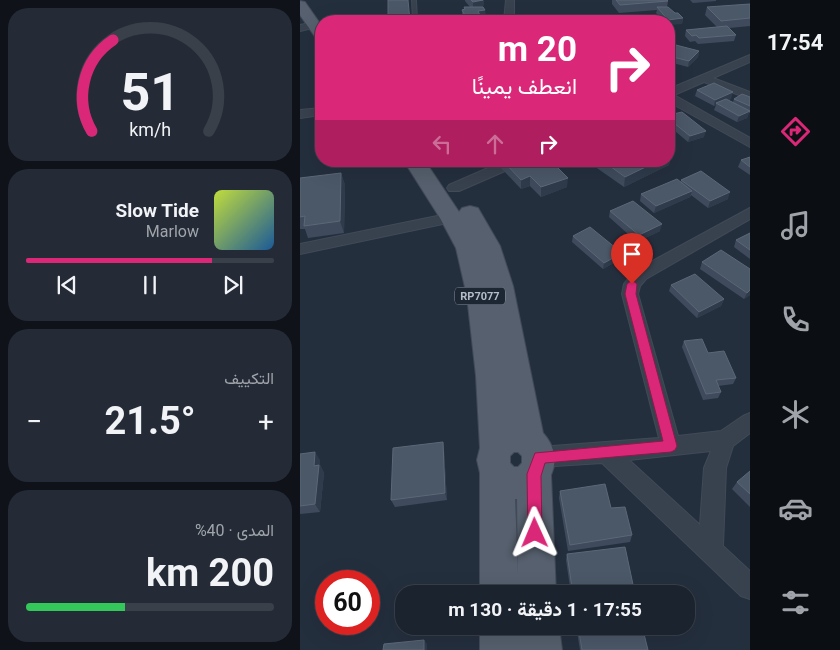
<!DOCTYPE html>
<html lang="ar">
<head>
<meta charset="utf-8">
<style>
	:root { --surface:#1b232e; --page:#242b36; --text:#f1f3f6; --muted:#a0a4aa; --line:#39404a; --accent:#db2777 }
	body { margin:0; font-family:Roboto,Vazirmatn,sans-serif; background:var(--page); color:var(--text); direction:rtl; height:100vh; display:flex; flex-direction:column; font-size:19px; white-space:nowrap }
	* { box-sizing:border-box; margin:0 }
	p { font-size:16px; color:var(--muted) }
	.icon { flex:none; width:28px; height:28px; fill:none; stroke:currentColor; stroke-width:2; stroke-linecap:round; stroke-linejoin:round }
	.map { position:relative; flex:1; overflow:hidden; direction:ltr }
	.details { display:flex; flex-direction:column; gap:8px; padding:8px; background:#0f1319; width:300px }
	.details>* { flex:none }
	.hud { position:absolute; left:15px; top:15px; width:360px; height:152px; border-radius:20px; box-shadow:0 5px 20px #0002,0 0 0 1px var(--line); direction:rtl; background:#db2777; color:#fff; overflow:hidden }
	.speed { position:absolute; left:15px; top:570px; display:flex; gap:10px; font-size:25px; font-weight:700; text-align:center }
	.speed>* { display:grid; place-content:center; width:65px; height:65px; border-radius:50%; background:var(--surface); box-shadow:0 5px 20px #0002,0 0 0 1px var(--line); line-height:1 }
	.speed .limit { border:8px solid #d22; background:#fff; color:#111 }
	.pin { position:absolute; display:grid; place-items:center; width:42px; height:42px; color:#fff; margin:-51px -21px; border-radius:50% 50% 50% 0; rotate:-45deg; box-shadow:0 0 5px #0007 }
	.pin .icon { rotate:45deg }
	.me { position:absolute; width:55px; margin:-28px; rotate:359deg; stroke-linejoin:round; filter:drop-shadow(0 0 4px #0008) }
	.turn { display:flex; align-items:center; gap:18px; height:105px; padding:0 15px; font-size:22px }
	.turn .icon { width:65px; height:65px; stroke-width:2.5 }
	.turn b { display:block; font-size:35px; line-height:42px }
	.lanes { display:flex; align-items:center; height:48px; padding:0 15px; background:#0003; justify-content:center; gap:25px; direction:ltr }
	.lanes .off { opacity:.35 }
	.big { font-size:38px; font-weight:700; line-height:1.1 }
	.details .widget { flex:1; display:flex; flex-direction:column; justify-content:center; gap:8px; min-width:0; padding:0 18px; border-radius:20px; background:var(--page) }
	.details .dial { align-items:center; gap:0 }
	.dial svg { height:130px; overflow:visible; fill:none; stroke:var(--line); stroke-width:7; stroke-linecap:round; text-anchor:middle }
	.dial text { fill:var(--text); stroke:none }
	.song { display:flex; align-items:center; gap:15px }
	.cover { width:60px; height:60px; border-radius:8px; background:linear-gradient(135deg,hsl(70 70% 55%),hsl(210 70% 35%)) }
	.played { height:5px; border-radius:2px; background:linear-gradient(90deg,var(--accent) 75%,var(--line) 75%) }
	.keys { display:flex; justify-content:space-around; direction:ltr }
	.heat { display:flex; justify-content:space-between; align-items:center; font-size:28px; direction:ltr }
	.charge { height:8px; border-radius:4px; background:linear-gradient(90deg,#34c759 40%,var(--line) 0) }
	.trip { position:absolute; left:95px; top:585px; width:300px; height:50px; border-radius:20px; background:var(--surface); box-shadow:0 5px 20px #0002,0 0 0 1px var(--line); font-weight:700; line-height:50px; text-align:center; direction:rtl }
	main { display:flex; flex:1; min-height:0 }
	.dock { display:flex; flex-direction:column; width:90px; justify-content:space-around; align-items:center; background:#0b0e12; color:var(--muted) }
	.dock .icon { width:35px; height:35px }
	.dock .current { color:var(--accent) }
	.dock b { font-size:22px; color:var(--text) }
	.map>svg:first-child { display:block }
</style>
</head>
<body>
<main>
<nav class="dock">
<b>17:54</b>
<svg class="icon current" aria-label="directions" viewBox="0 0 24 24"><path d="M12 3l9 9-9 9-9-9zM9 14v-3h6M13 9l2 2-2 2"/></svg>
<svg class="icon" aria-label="music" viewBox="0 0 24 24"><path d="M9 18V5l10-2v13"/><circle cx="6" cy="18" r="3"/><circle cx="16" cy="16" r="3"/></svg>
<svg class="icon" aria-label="phone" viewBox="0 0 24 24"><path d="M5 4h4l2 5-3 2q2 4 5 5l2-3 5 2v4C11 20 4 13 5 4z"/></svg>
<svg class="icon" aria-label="climate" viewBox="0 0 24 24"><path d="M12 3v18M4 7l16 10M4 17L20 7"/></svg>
<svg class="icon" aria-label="car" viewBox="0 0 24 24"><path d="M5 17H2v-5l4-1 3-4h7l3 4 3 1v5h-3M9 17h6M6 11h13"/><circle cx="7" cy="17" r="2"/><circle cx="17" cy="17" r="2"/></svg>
<svg class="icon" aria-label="filters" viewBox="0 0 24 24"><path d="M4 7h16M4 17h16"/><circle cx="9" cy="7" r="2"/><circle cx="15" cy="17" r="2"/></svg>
</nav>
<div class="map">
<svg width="450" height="650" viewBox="0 0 450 650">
	<rect width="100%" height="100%" fill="#242f3e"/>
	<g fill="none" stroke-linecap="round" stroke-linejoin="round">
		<g stroke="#414a57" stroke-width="2">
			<path id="service" d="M112,0H116L117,21H113Z"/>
		</g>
		<g stroke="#414a57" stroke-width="2">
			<path id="minor" d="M206,0H214V21H204Z
				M14,22L19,25L17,27L0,31V25Z
				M450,55V62L413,78L450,92V99L404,82L374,95L450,138V147L369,102V89Z
				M21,108V115L0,118V110Z
				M204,161H222L221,164L159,191H149L147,188L149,185Z
				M450,208V219L346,279L340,286L338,294L378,436L421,431L443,416L450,413V433L433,446L426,468L423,546L450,571V599L441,596L302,463L239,467L232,464L229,457L232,450L239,447L359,438L322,294L324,284L334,271ZM411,451L404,468L400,525L329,460Z
				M152,213L157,215L159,218L157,221L0,254V244Z"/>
		</g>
		<g stroke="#414a57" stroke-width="2">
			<path id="primary" d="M0,1L5,2L21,25V40L16,38L0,15Z
				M104,161H125L159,212L162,208L170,206L178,208L200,246L213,286L243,433C254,445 258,460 251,475L256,594H180V473L177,460L180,448L176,376L167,296L156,248L140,218ZM214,452H218L222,456V463L218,467H214L210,463V456ZM215,499H217L218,573Z
				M180,626H259L262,650H180Z"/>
		</g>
		<use href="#service" fill="#38414e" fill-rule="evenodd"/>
		<use href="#minor" fill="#38414e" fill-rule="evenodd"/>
		<use href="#primary" fill="#56606e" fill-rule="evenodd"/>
	</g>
	<path fill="#3f4b5c" d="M165,0H184L183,7L186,16H180L182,21H165L162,15V10L164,9V7H170L165,1Z
		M312,0H367L368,1L367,7L375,13L383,18L382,24L369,21H364L356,13L357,10L319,13L312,4Z
		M390,0H416V1L393,3Z
		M450,4V26L429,28L436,35L434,41L398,44L395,41L390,42L385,36L386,30L417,27L405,15L407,7Z
		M369,47L399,51L398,57L388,67L369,62Z
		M397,90L431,99L428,100L433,102L434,99L450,97V113H449L447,118L437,122L414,110L416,105L414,106L395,96Z
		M369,115L404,137L388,142L369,126Z
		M369,154L371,155L369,165L324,187L294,166L295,161H369Z
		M450,157V175L438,167L441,160Z
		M201,161H251L267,187L241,197L230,186L221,189L201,168Z
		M41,173L45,185L44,233L8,238L5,229H0V232V178Z
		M381,180L428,199L408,208L391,195L390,197L354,213L340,201L341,194L381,182Z
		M310,211L360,231L337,242L309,217Z
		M450,233V259L434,247L436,240Z
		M273,236L322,253L321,259L303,269L272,242Z
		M402,262L450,295L444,299L400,269Z
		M371,285L424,299L421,306L397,318L369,291Z
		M384,341L408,353L436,378L433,384L418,386L421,392L418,398L403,400L382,347Z
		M143,442L144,450L147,500L95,507L91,500Z
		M0,454L20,460V465L24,473L20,512L0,514Z
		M450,471V507L432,489L437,482Z
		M260,491L311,508L332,535L330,542L268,551L259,498Z
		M267,554L335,594H271L266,560Z
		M276,626H342L348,650H280Z"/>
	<path fill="#2f3b4b" d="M180,0H184L183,8L173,10V2Z
		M185,10L186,16L178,17V11Z
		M383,18L382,24L369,25L368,20Z
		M399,51L398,57L388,67L389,61Z
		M433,92L431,99L418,104L416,103V105L414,106L415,100Z
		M450,111L447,118L437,122L439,116Z
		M406,131L404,137L388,142L390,136Z
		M371,155L369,165L324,187L325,177L358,161H369V156Z
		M41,173L45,185L44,233L40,221Z
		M230,176V186L221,189V180Z
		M268,178L267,187L241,197V187Z
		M392,191L390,197L354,213L356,206Z
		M430,192L428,199L408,208L410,201Z
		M362,224L360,231L337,242L339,235Z
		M322,253L321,259L303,269L304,263Z
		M450,290V295L444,299L447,293Z
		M424,299L421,306L397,318L399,312Z
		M143,442L144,450L147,500L145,493Z
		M15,452L20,460V465L24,473L20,512L15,504L14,466Z
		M124,640L127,644V650H124Z"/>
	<path fill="#4b5868" stroke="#5c6777" d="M88,0H108L110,21H88Z
		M171,0H183L173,2Z
		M316,0H367L368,1L320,5Z
		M450,4V18L421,21L407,7Z
		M164,7H183L185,10L178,11L182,20L168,21L162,10L165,9Z
		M357,7H368L375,13H378L383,18L368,20Z
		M427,26L436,35L399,38L396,35L392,36L386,30Z
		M372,44L399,51L389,61L369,56V53L370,52H369V47Z
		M414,83L433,92L415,100L397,90Z
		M442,94L450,97V106L434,99Z
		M426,99L450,111L439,116L416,103Z
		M382,112L406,131L390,136L369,119V115Z
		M450,157V167L441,160Z
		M203,161H251L268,178L241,187L230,176L221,180Z
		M303,161H358L325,177Z
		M401,171L430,192L410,201L381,180Z
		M41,173L40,221L4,226L5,216L0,217V178Z
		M377,179L392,191L356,206L341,194Z
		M333,201L362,224L339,235L310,211Z
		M290,227L322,253L304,263L273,236Z
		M450,233V250L436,240Z
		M421,250L450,269V290L447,293L402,262Z
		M395,274L424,299L399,312L371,285Z
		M402,339L408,353L424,351L436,378L416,380L421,392L406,394L384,341Z
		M143,442L145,493L91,500L93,448Z
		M15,452L14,466L19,465L15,504L0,506V454Z
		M450,471V494L437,482Z
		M305,484L311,508L325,507L332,535L270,545L260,491Z
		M325,547L335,594H273L267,554Z
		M278,626H342L348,650H282Z
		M124,640V650H83L84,644Z"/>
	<path fill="#db2777" stroke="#8e194d" d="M332,280L337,284L336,294L377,446L375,450L371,452L245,463L241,476L242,533L240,538L235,540L230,538L228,533L227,474L235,453L363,441L325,294L327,284Z"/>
	<g text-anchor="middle" stroke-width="5" stroke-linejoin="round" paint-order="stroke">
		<rect fill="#1d2633" stroke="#878f9c" stroke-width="1" x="155" y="287.5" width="50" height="17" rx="4"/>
		<g font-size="11" font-weight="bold" fill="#b4bcc9">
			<text x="180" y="300">RP7077</text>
		</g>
	</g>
</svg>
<div class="speed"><div class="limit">60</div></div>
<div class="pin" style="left:332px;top:284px;background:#d93025"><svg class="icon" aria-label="arrive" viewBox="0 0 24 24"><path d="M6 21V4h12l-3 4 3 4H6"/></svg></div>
<svg class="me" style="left:235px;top:533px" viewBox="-20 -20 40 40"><path d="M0-17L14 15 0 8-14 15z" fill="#db2777" stroke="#fff" stroke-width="4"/></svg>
<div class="trip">17:55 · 1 دقيقة · 130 m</div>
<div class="hud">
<div class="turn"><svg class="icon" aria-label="right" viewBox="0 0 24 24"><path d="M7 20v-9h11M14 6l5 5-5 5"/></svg><div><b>20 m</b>انعطف يمينًا</div></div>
<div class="lanes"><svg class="icon off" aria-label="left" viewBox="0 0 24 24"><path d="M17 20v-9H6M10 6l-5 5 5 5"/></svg><svg class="icon off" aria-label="ahead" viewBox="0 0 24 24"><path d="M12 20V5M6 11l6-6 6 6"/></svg><svg class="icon" aria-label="right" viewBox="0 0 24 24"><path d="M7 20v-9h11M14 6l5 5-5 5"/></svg></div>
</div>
</div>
<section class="details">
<div class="widget dial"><svg viewBox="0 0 100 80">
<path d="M14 69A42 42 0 1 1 86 69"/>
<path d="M14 69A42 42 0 0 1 27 13" stroke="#db2777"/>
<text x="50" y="56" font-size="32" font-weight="700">51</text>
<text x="50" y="72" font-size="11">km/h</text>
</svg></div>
<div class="widget">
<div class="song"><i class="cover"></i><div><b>Slow Tide</b><p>Marlow</p></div></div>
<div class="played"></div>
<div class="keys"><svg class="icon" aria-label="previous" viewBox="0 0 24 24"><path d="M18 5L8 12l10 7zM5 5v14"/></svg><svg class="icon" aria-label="pause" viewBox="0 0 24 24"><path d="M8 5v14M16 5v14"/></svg><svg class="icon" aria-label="next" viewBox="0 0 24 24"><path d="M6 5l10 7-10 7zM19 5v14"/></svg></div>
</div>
<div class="widget"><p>التكييف</p>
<div class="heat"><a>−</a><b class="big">21.5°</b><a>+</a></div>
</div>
<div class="widget"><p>المدى · 40%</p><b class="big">200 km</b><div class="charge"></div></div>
</section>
</main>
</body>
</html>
